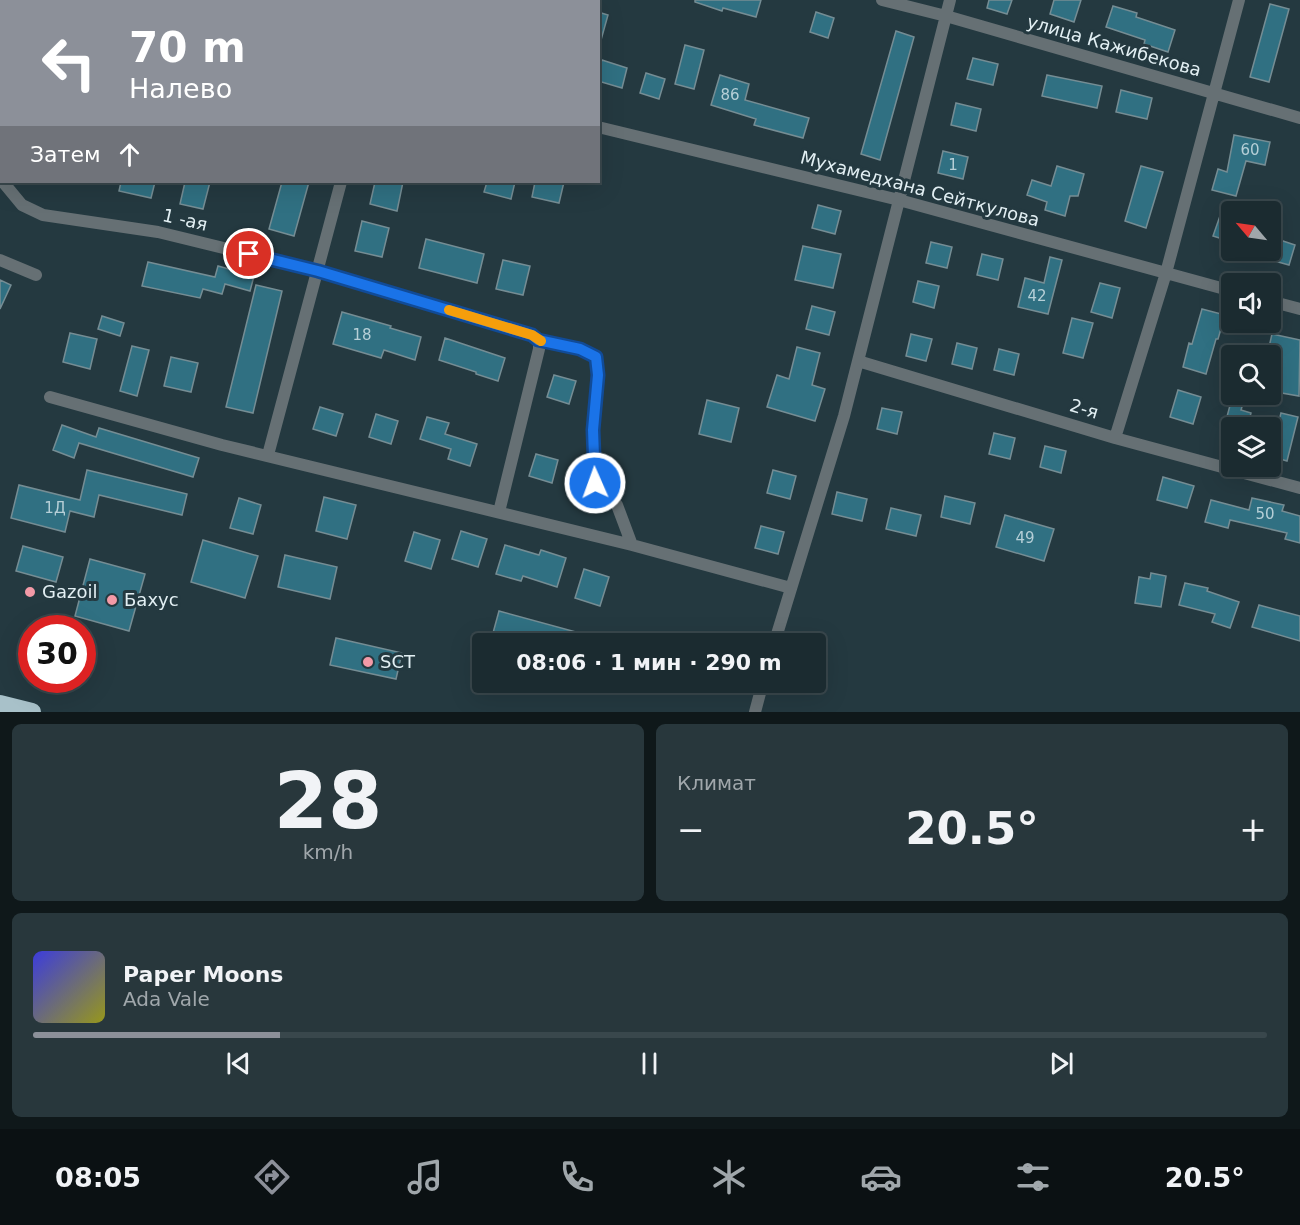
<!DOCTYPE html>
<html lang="ru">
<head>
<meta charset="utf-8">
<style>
	:root { --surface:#1b2b30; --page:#28373c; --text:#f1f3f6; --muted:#a0a7ab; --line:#39474c; --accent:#8c9099 }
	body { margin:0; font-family:"DejaVu Sans",sans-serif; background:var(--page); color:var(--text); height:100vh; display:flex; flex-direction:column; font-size:22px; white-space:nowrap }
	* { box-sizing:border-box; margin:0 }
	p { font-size:20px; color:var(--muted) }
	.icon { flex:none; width:33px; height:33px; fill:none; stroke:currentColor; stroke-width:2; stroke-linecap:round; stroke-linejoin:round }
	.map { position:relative; height:712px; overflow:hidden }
	.sheet { display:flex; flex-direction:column; gap:12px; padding:12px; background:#0f181a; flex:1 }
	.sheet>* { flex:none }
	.hud { position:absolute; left:0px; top:0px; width:600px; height:183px; box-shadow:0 6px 24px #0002,0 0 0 2px var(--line); background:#8c9099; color:#fff; overflow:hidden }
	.needle { width:39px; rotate:299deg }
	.fabs { position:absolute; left:1221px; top:201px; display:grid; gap:12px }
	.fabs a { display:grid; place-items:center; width:60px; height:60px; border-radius:6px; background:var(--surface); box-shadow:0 6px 24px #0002,0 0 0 2px var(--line); font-size:30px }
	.speed { position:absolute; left:18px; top:615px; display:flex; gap:12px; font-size:30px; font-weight:700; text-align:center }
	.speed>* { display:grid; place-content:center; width:78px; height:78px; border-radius:50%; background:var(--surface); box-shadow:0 6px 24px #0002,0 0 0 2px var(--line); line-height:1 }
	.speed .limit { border:9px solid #d22; background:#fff; color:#111 }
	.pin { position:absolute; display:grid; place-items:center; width:51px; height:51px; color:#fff; margin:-26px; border:3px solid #fff; border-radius:50%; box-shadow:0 2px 6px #0007 }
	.me { position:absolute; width:66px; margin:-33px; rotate:358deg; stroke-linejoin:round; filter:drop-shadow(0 0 4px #0008) }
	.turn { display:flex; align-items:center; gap:21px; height:126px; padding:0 30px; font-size:27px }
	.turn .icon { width:78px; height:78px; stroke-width:2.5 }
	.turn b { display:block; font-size:42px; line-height:51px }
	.then { display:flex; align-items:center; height:57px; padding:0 30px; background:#0003; gap:12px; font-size:22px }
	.big { font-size:45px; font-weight:700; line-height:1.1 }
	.sheet .widget { flex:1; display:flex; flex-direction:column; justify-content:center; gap:9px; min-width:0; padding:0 21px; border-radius:9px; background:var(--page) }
	.sheet .dial { align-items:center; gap:0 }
	.dial b { font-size:78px; line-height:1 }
	.song { display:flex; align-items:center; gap:18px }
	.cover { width:72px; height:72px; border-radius:9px; background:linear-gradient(135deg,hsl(240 70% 55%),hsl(60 70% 35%)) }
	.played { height:6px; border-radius:3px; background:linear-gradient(90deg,var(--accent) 20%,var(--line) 20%) }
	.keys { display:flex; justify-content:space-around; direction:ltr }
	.heat { display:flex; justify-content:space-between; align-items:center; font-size:33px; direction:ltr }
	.sheet .tiles { flex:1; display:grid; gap:12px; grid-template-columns:1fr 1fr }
	.widget:last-child { grid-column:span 2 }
	.trip { position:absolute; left:472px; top:633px; width:354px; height:60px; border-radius:6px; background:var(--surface); box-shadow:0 6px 24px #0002,0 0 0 2px var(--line); font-weight:700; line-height:60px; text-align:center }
	.tab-bar { display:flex; height:96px; justify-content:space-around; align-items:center; background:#0b1113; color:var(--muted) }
	.tab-bar .icon { width:42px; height:42px }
	.tab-bar .on { color:var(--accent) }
	.tab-bar b { font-size:27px; color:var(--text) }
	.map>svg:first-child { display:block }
</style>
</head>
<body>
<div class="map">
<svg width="1300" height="712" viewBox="0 0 1300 712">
	<rect width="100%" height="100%" fill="#243940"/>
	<path fill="#307082" stroke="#758d94" stroke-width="1.5" d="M695,0H761L756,17L723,8L722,11L695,2Z
		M989,0H1012L1007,14L987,8Z
		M1054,0H1081L1074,22L1050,14Z
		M1270,4L1289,9L1269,82L1250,77Z
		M1113,6L1137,13L1136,17L1175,30L1168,52L1144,44L1145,40L1106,27Z
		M598,12L608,15L601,40H598Z
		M816,12L834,18L828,38L810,32Z
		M896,31L914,37L880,160L861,154Z
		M685,45L704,50L694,89L675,84Z
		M973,58L998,64L993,85L967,79Z
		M602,60L627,68L622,88L598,81V71Z
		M646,73L665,79L659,99L640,93Z
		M720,75L749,84L745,100L809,118L803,138L754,125L756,119L711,105Z
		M1047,75L1102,86L1097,108L1042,96Z
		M1121,90L1152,98L1147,119L1116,112Z
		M956,103L981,109L976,131L951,125Z
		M1234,135L1270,142L1265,165L1246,161L1236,196L1212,190L1218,169L1227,172Z
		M943,151L968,157L963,179L938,173Z
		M1057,166L1084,174L1078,196H1070L1065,216L1045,210L1047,202L1027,195L1032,180L1051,186Z
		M1141,166L1163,172L1146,228L1125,221Z
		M121,182H155L151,198L119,191Z
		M185,182H210L203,209L180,204Z
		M282,182H309L294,236L269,229Z
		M375,182H403L397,211L370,204Z
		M487,182H515L511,199L484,192Z
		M535,182H564L559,203L532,197Z
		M818,205L841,211L835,234L812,228Z
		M1220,216L1232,220V242L1213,236Z
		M362,221L389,228L382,257L355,251Z
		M426,239L484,254L477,283L419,268Z
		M1277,239L1295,245L1289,265L1271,260Z
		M931,242L952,247L947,268L926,263Z
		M803,246L841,254L833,288L795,280Z
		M982,254L1003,259L998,280L977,275Z
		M1050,257L1062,260L1048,314L1018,307L1025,278L1044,283Z
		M503,260L530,266L523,295L496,289Z
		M148,262L215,277L218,266L254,276L250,291L225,284L222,294L203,289L200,298L142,286Z
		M0,280L11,285L0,309Z
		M918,281L939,286L934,308L913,302Z
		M1100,283L1120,288L1112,318L1091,312Z
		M256,285L282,291L253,413L226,407Z
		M812,306L835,312L829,335L806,329Z
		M1202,309L1225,315L1218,339H1216L1206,374L1183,367L1189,343L1192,344Z
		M342,312L391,326L390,328L421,337L415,360L384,350L381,358L333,344Z
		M102,316L124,323L120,336L98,329Z
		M1072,318L1093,323L1083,358L1063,353Z
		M70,333L97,339L90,369L63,362Z
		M911,334L932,339L926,361L906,356Z
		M1272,334L1300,340L1299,396L1270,391V356H1267Z
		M445,338L505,358L498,381L476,374V372L439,360Z
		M957,343L977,348L972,369L952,364Z
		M132,346L149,350L137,396L120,391Z
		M797,347L820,353L812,385L825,389L815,421L767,407L777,375L789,379Z
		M999,349L1019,354L1014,375L994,370Z
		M171,357L198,363L191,392L164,386Z
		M554,375L576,381L569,404L547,397Z
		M1178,390L1201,397L1193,424L1170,417Z
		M1233,394H1246L1241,410L1251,413L1247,428H1224Z
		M707,400L739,408L731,442L699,434Z
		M320,407L343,414L336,436L313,429Z
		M882,408L902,412L897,434L877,429Z
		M1281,413L1298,417L1287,461L1270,456Z
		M376,414L398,421L391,444L369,437Z
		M427,417L449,423L445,434L477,444L470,466L448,459L451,449L420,439Z
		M62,425L96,437L99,428L199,458L193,477L79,443L74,458L53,450Z
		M994,433L1015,438L1010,459L989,454Z
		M1045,446L1066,451L1061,473L1040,467Z
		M536,454L558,460L552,483L529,476Z
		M87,470L187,494L182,515L99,495L94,517L70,511L65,532L11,518L19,485L80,500Z
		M773,470L796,476L790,499L767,493Z
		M1163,477L1194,486L1187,508L1157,500Z
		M837,492L867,499L862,521L832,514Z
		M945,496L975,503L970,524L941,517Z
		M324,497L356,505L347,539L316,531Z
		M239,498L261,505L253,534L230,528Z
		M1252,498L1284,505L1282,511L1300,516V543L1285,539L1287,533L1230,520L1228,528L1205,522L1211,500L1249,510Z
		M891,508L921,515L916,536L886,529Z
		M1005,515L1054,529L1044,561L996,547Z
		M761,526L784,532L778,554L755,548Z
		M461,531L487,539L478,567L452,559Z
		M414,532L440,540L431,569L405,561Z
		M203,540L258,556L245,598L191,582Z
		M505,545L539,555L541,550L566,558L557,587L523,576L521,581L496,574Z
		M23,546L63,557L56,582L16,571Z
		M285,555L337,567L330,599L278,587Z
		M90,559L145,574L129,631L75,616Z
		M584,569L609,577L600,606L575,598Z
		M1151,573L1166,576L1161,607L1135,603L1139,577L1150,579Z
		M1185,583L1208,588L1207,591L1239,602L1230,628L1212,622L1215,614L1179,605Z
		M1259,605L1300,616V641L1252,627Z
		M499,611L609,641L608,644H490Z
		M336,638L402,653L396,679L330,665Z"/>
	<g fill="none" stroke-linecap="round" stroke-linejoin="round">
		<path stroke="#667074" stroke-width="12" d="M97,0L103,2
			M882,0L946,16L1300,118
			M388,2L389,0
			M598,127L899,200L1232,291
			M3,182L22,205L43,215L158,232L318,271L532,335L539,341L580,349L596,357L598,375L593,430L595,483L617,505L632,545L791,588
			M0,260L36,275
			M1270,301L1300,309
			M858,361L1115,438L1300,488
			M50,397L222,445L632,545
			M1115,438L1166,273L1239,0
			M268,455L341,182
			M499,512L539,349V341
			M774,644L844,416L950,0
			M755,712L763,682"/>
		<path stroke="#a8c1c9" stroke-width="18" d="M0,704L32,712"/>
	</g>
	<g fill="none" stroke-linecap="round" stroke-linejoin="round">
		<g stroke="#114b97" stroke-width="15">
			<path id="route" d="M249,254L318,271L532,335L538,340L580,349L596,357L598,375L593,430L595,483"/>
		</g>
		<use href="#route" stroke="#1a73e8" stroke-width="10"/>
		<path stroke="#f59e0b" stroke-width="10" d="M449,310L532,335L541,341"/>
	</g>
	<g fill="#f39aa7" stroke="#243940" stroke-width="2">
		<circle cx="30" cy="592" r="6"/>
		<circle cx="112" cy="600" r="6"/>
		<circle cx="368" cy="662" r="6"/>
	</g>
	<g text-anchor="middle" stroke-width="6" stroke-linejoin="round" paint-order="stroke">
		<g font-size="15" fill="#b6cfd7">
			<text x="730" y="100">86</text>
			<text x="1250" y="155">60</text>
			<text x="953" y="170">1</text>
			<text x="1037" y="301">42</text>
			<text x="362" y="340">18</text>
			<text x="55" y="513">1Д</text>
			<text x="1265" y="519">50</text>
			<text x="1025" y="543">49</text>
		</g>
		<g font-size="18" fill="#e2eff3" stroke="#243940">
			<text transform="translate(1114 46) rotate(16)" y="6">улица Кажибекова</text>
			<text transform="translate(920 189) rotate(15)" y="6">Мухамедхана Сейткулова</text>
			<text transform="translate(185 220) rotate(13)" y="6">1 -ая</text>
			<text transform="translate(1084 409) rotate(17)" y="6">2-я</text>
		</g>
		<g font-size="18" fill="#e2eff3" stroke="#243940" text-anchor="start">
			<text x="42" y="598">Gazoil</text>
			<text x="124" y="606">Бахус</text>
			<text x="380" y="668">SCT</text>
		</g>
	</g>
</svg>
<div class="fabs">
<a><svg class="needle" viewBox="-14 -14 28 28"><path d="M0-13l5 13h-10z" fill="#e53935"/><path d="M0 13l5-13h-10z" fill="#a0a7ab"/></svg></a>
<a><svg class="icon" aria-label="sound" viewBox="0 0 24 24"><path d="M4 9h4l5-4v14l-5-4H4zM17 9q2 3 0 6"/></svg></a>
<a><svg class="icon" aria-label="search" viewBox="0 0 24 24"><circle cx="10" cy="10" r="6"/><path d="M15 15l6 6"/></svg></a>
<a><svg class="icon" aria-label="layers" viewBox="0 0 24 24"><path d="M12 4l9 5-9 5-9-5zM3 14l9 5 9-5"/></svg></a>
</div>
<div class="speed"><div class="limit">30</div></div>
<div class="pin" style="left:249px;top:254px;background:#d93025"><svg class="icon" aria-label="arrive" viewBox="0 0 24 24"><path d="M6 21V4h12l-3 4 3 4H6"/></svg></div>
<svg class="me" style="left:595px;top:483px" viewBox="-20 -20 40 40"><circle r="17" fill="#1a73e8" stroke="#fff" stroke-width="3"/><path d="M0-11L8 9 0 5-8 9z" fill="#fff"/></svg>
<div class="trip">08:06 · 1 мин · 290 m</div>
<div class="hud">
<div class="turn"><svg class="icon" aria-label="left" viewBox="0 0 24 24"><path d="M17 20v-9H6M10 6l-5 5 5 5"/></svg><div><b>70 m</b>Налево</div></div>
<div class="then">Затем<svg class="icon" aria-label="ahead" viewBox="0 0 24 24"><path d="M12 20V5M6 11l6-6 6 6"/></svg></div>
</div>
</div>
<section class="sheet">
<div class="tiles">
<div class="widget dial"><b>28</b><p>km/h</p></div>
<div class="widget"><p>Климат</p>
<div class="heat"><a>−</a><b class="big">20.5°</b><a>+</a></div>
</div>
<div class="widget">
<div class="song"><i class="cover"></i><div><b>Paper Moons</b><p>Ada Vale</p></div></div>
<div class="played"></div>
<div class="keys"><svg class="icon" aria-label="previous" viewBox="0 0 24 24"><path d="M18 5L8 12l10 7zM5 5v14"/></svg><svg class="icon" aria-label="pause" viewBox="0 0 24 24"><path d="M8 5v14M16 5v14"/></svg><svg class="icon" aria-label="next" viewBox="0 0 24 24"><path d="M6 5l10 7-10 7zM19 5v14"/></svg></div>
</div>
</div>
</section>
<nav class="tab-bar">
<b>08:05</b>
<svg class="icon on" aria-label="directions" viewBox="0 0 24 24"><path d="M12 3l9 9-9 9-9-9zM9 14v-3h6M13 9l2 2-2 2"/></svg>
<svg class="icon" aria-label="music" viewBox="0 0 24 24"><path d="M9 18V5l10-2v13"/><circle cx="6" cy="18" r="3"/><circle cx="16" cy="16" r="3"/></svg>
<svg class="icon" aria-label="phone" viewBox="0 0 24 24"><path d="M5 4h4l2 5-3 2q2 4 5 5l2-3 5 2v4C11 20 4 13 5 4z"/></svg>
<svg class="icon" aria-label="climate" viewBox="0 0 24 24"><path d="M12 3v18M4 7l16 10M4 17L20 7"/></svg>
<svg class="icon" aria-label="car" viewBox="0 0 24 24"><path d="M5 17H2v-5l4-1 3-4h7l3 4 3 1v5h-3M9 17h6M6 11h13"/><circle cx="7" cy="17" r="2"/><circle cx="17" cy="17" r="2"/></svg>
<svg class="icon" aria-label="filters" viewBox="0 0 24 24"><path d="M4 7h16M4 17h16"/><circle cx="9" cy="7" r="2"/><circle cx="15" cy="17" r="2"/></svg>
<b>20.5°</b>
</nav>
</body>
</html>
